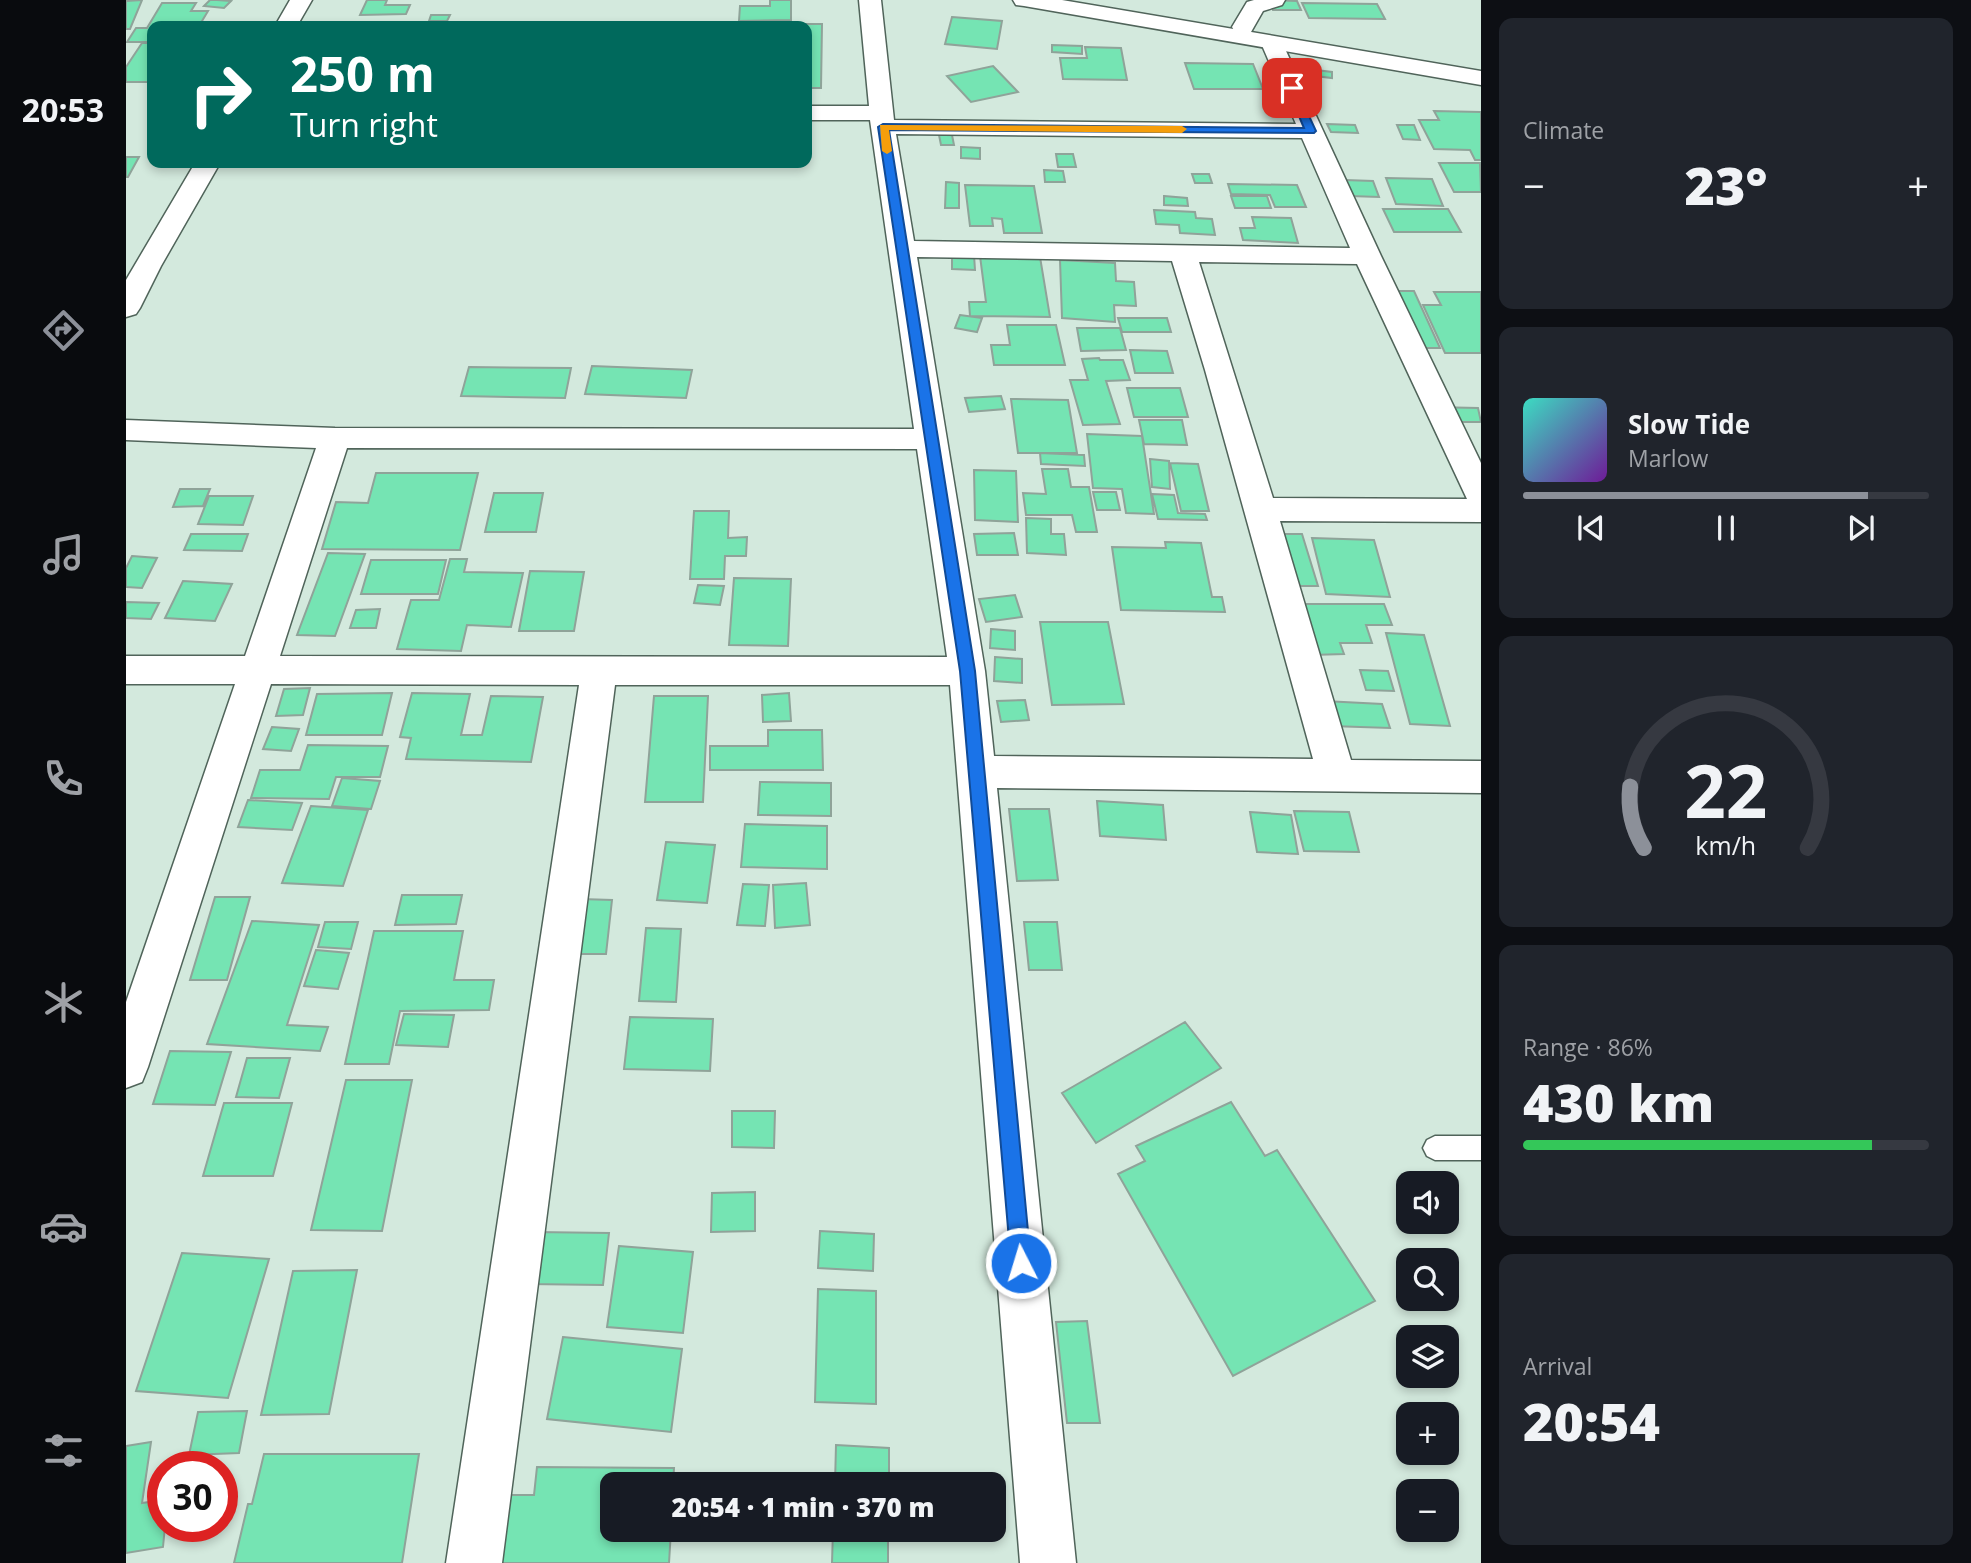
<!DOCTYPE html>
<html lang="en">
<head>
<meta charset="utf-8">
<style>
	:root { --surface:#171b24; --page:#20242c; --text:#f1f3f6; --muted:#9ea1a6; --line:#363941; --accent:#8c9099 }
	body { margin:0; font-family:"Open Sans",sans-serif; background:var(--page); color:var(--text); height:100vh; display:flex; flex-direction:column; font-size:26px; white-space:nowrap }
	* { box-sizing:border-box; margin:0 }
	p { font-size:23px; color:var(--muted) }
	.icon { flex:none; width:38px; height:38px; fill:none; stroke:currentColor; stroke-width:2; stroke-linecap:round; stroke-linejoin:round }
	.map { position:relative; flex:1; overflow:hidden }
	.sheet { display:flex; flex-direction:column; gap:18px; padding:18px; background:#0d0f14; width:490px }
	.sheet>* { flex:none }
	.guide { position:absolute; left:21px; top:21px; width:665px; height:147px; border-radius:14px; box-shadow:0 4px 10px #0003; background:#00695c; color:#fff; overflow:hidden }
	.fabs { position:absolute; left:1270px; top:1171px; display:grid; gap:14px }
	.fabs a { display:grid; place-items:center; width:63px; height:63px; border-radius:14px; background:var(--surface); box-shadow:0 4px 10px #0003; font-size:35px }
	.speed { position:absolute; left:21px; top:1451px; display:flex; gap:14px; font-size:35px; font-weight:700; text-align:center }
	.speed>* { display:grid; place-content:center; width:91px; height:91px; border-radius:50%; background:var(--surface); box-shadow:0 4px 10px #0003; line-height:1 }
	.speed .limit { border:10px solid #d22; background:#fff; color:#111 }
	.pin { position:absolute; display:grid; place-items:center; width:60px; height:60px; color:#fff; margin:-30px; border-radius:14px; box-shadow:0 4px 10px #0006 }
	.me { position:absolute; width:77px; margin:-38px; rotate:355deg; stroke-linejoin:round; filter:drop-shadow(0 0 5px #0008) }
	.turn { display:flex; align-items:center; gap:24px; height:147px; padding:0 28px; font-size:32px }
	.turn .icon { width:91px; height:91px; stroke-width:2.5 }
	.turn b { display:block; font-size:49px; line-height:60px }
	.big { font-size:52px; font-weight:800; line-height:1.1 }
	.sheet .tile { flex:1; display:flex; flex-direction:column; justify-content:center; gap:10px; min-width:0; padding:0 24px; border-radius:14px; background:var(--page) }
	.sheet .dial { align-items:center; gap:0 }
	.dial svg { height:182px; overflow:visible; fill:none; stroke:var(--line); stroke-width:7; stroke-linecap:round; text-anchor:middle }
	.dial text { fill:var(--text); stroke:none }
	.song { display:flex; align-items:center; gap:21px }
	.cover { width:84px; height:84px; border-radius:10px; background:linear-gradient(135deg,hsl(170 70% 55%),hsl(280 70% 35%)) }
	.played { height:7px; border-radius:4px; background:linear-gradient(90deg,var(--accent) 85%,var(--line) 85%) }
	.keys { display:flex; justify-content:space-around; direction:ltr }
	.heat { display:flex; justify-content:space-between; align-items:center; font-size:38px; direction:ltr }
	.charge { height:10px; border-radius:5px; background:linear-gradient(90deg,#34c759 86%,var(--line) 0) }
	.trip { position:absolute; left:474px; top:1472px; width:406px; height:70px; border-radius:14px; background:var(--surface); box-shadow:0 4px 10px #0003; font-weight:800; line-height:70px; text-align:center }
	main { display:flex; flex:1; min-height:0 }
	.tab-bar { display:flex; flex-direction:column; width:126px; justify-content:space-around; align-items:center; background:#090b0e; color:var(--muted) }
	.tab-bar .icon { width:49px; height:49px }
	.tab-bar .active { color:var(--accent) }
	.tab-bar b { font-size:32px; color:var(--text) }
	.map>svg:first-child { display:block }
</style>
</head>
<body>
<main>
<nav class="tab-bar">
<b>20:53</b>
<svg class="icon active" aria-label="directions" viewBox="0 0 24 24"><path d="M12 3l9 9-9 9-9-9zM9 14v-3h6M13 9l2 2-2 2"/></svg>
<svg class="icon" aria-label="music" viewBox="0 0 24 24"><path d="M9 18V5l10-2v13"/><circle cx="6" cy="18" r="3"/><circle cx="16" cy="16" r="3"/></svg>
<svg class="icon" aria-label="phone" viewBox="0 0 24 24"><path d="M5 4h4l2 5-3 2q2 4 5 5l2-3 5 2v4C11 20 4 13 5 4z"/></svg>
<svg class="icon" aria-label="climate" viewBox="0 0 24 24"><path d="M12 3v18M4 7l16 10M4 17L20 7"/></svg>
<svg class="icon" aria-label="car" viewBox="0 0 24 24"><path d="M5 17H2v-5l4-1 3-4h7l3 4 3 1v5h-3M9 17h6M6 11h13"/><circle cx="7" cy="17" r="2"/><circle cx="17" cy="17" r="2"/></svg>
<svg class="icon" aria-label="filters" viewBox="0 0 24 24"><path d="M4 7h16M4 17h16"/><circle cx="9" cy="7" r="2"/><circle cx="15" cy="17" r="2"/></svg>
</nav>
<div class="map">
<svg width="1355" height="1563" viewBox="0 0 1355 1563">
	<rect width="100%" height="100%" fill="#d3e9dd"/>
	<path fill="#75e4b3" stroke="#8fa399" stroke-width="2" d="M16,0L4,29H0V1Z
		M84,0H91L105,1L98,8L78,6Z
		M241,0H261L259,5H284L280,14L234,15Z
		M644,0H665V20L613,21L614,6H644Z
		M1144,0L1171,1L1175,10H1147Z
		M36,3H70L65,11H82L73,26H26V42H1L10,28H21Z
		M1176,3L1251,4L1259,19L1183,18Z
		M305,15H324L321,21H303Z
		M826,17L876,21L871,49L819,44Z
		M672,24H696L695,88H681V26H672Z
		M16,43H26V82H0V67Z
		M926,45L956,46V54L926,52Z
		M959,47L995,48L1001,80L937,79L934,58H961Z
		M1059,63L1127,64L1137,89H1068Z
		M867,66L892,92L845,102L821,76Z
		M1173,68L1206,72V78L1173,74Z
		M1308,111L1355,112V160H1349L1344,150L1308,149L1293,120H1313Z
		M1201,124L1229,125L1232,133L1205,132Z
		M1271,125H1288L1294,140L1277,139Z
		M813,135H826L828,145H815Z
		M835,147L854,148V159L835,158Z
		M930,154H947L950,167H932Z
		M0,157H13L2,177H0Z
		M1313,163H1354L1355,192H1328Z
		M918,170L937,171L939,182H919Z
		M1066,174H1083L1086,183H1069Z
		M1260,178L1306,179L1317,206L1270,204Z
		M1219,180L1247,181L1253,197L1224,196Z
		M820,182L833,183V208H819Z
		M1102,184L1171,185L1180,207H1149L1144,195L1105,194Z
		M839,185L908,186L916,233H878L876,219L866,218L867,226H844Z
		M1038,196L1061,198L1062,206L1038,205Z
		M1105,196H1141L1145,208H1109Z
		M1257,209H1322L1335,232H1268Z
		M1028,210L1069,212L1070,218L1086,219L1089,235L1054,233L1053,225L1030,224Z
		M1126,217L1165,218L1172,243L1117,240L1114,228H1129Z
		M826,255H848L849,270L826,269Z
		M854,256L914,257L924,317L844,316L843,302H860Z
		M934,260L989,263L990,281L1008,282L1010,306L988,305L989,322L936,318Z
		M1260,291H1288L1314,348H1286Z
		M1308,292H1355V353H1319L1297,305H1315Z
		M834,315L856,318L851,332L829,328Z
		M992,318H1041L1045,332H996Z
		M881,325H930L939,365H868L865,345H884Z
		M951,328H994L1000,350L955,351Z
		M1004,350L1041,351L1047,373H1009Z
		M973,358L974,360H997L1004,380L980,381L994,424L957,425L944,380H962L956,359Z
		M466,366L566,370L560,398L459,394Z
		M343,367L445,368L439,398L335,396Z
		M1001,388H1054L1062,417H1008Z
		M875,396L879,409L843,412L839,398Z
		M885,399L942,400L951,453H892Z
		M1306,407L1352,408L1355,422H1312Z
		M1013,420H1056L1061,445L1018,444Z
		M961,434L1016,436L1028,514L1000,513L996,489L967,488Z
		M914,453L958,455L959,466L915,464Z
		M1024,459L1043,461L1044,489L1026,487Z
		M1044,463L1072,464L1083,511H1055Z
		M916,469H942L945,487H963L971,532H950L946,515H900L897,493L920,494Z
		M848,470L890,471L892,522L849,520Z
		M250,473H352L334,550L196,549L210,502L242,503Z
		M54,489H84L77,506L47,507Z
		M967,492H990L994,510H971Z
		M368,493H417L410,532H359Z
		M1026,494L1048,495L1052,513L1079,514L1081,520L1032,519Z
		M83,496H127L117,525L72,524Z
		M568,511H603L602,538L621,537L620,556H599L598,579H564Z
		M900,518L925,519V534H938L940,555L901,553Z
		M888,533L892,555H851L848,534Z
		M65,534H122L116,551L58,550Z
		M1149,534H1176L1192,586H1164Z
		M1186,538L1248,540L1264,597L1200,594Z
		M1039,542L1075,543L1086,597H1096L1099,612L995,610L986,547L1040,548Z
		M202,553L239,554L209,636L171,635Z
		M6,556L31,558L16,588L0,587V568Z
		M324,559H341L338,572L397,573L385,627L341,625L335,651L271,649L285,600H313Z
		M245,560H320L312,594H235Z
		M404,571L458,572L448,631H393Z
		M608,578L665,579L662,646L603,645Z
		M57,581L106,584L89,621L39,618Z
		M572,585L598,586L594,605L568,603Z
		M889,595L896,617L860,622L853,599Z
		M0,602L33,603L25,619L0,618Z
		M1170,604H1258L1266,625H1240L1246,643H1214L1218,654L1185,655Z
		M254,609L250,628H224L230,610Z
		M914,622H982L998,704L926,705Z
		M865,629L889,631V650L864,648Z
		M1260,633L1298,635L1324,726L1284,724Z
		M869,657L896,659V683L868,681Z
		M1234,670L1262,671L1268,691L1240,690Z
		M184,688L177,715L150,716L158,689Z
		M266,693L256,735H180L191,694Z
		M286,693L344,694L335,735H356L365,696L417,697L405,762L280,759L285,738L274,737Z
		M663,693L665,721L637,722L636,695Z
		M528,696H582L577,802H519Z
		M899,700L903,720L875,722L871,701Z
		M1198,701L1256,704L1264,728L1204,726Z
		M146,727L173,729L165,751L137,749Z
		M642,730H696L697,770H584V746H642Z
		M182,745L262,746L254,777H210L203,799L125,798L134,770H174Z
		M216,778L254,781L245,809L206,806Z
		M634,782L705,783V816L632,815Z
		M122,800L176,803L166,830L112,827Z
		M971,801L1037,805L1040,840L974,836Z
		M185,806L242,810L217,886L156,883Z
		M883,809H923L932,880L891,881Z
		M1168,811L1223,812L1233,852L1178,851Z
		M1124,812L1165,815L1172,854L1131,852Z
		M619,824L701,826V869L615,867Z
		M540,842L589,845L581,903L531,900Z
		M680,883L684,925L649,928L647,885Z
		M617,884L643,885L639,926L611,925Z
		M276,895H336L330,924L269,925Z
		M89,897H124L101,980H64Z
		M455,899L486,900L480,954H448Z
		M126,921L193,925L161,1025L202,1027L194,1051L81,1044Z
		M199,922H232L225,949L192,947Z
		M898,922H931L936,970H903Z
		M520,928L555,929L550,1002L513,1001Z
		M248,931H337L328,980H368L363,1010L274,1011L263,1064H219Z
		M190,950L223,953L212,989L178,986Z
		M278,1014L328,1015L322,1047L270,1045Z
		M504,1017L587,1019L584,1071L498,1069Z
		M1059,1022L1095,1068L970,1143L936,1093Z
		M44,1051L105,1052L89,1105L27,1104Z
		M121,1058H164L153,1098L110,1097Z
		M220,1080H286L256,1231L185,1230Z
		M1105,1102L1139,1156L1151,1150L1249,1301L1107,1376L992,1174L1019,1161L1010,1146Z
		M98,1103H166L147,1176H77Z
		M606,1111H649L648,1148L606,1147Z
		M629,1192V1231L585,1232L586,1193Z
		M694,1231L748,1234L747,1271L692,1268Z
		M409,1232L483,1233L477,1285L402,1284Z
		M493,1246L567,1252L557,1333L481,1327Z
		M56,1253L143,1259L102,1398L10,1391Z
		M231,1270L203,1414L135,1415L167,1271Z
		M692,1289L750,1291V1404L689,1402Z
		M961,1321L974,1423H941L930,1322Z
		M437,1337L556,1349L545,1432L421,1419Z
		M121,1411L113,1453L63,1455L72,1412Z
		M25,1442L16,1503L37,1500V1526H39L37,1547L0,1553V1446Z
		M710,1445L763,1448V1484H709Z
		M138,1454H293L276,1563H108L122,1504H126Z
		M411,1467L548,1468L547,1484H486V1530H545L543,1563H360L369,1495H408Z
		M707,1530H762V1563H706Z"/>
	<g fill="none" stroke-linecap="round" stroke-linejoin="round">
		<g stroke="#50645a" stroke-width="3">
			<path id="lane" d="M1309,1136H1355V1160H1309L1301,1156L1297,1148L1301,1140Z"/>
		</g>
		<g stroke="#50645a" stroke-width="3">
			<path id="street" d="M164,0H186L171,26H149Z
				M733,0H755L768,120L1170,124L1135,43L1138,38H1154L1255,256L1355,463V522L1154,521L1225,760L1355,761V793L871,788L950,1563H894L824,685H489L376,1563H320L453,685L145,684L22,1067L16,1082L0,1088V1002L109,684H0V656H119L190,448L0,440V420L209,428L788,429L744,120H681V106H743ZM770,134L1176,138L1224,248L788,241ZM791,257L1046,261L1079,370L1187,759L868,756L859,671ZM1073,262L1231,264L1341,499L1147,498ZM221,448L791,449L821,657L154,656Z
				M1128,0H1159L1156,5L1137,11L1125,32H1109L1106,27L1121,2Z
				M69,163H94L35,266L14,308L10,314L0,317V280Z"/>
		</g>
		<g stroke="#50645a" stroke-width="3">
			<path id="secondary" d="M887,0H936L1355,71V85L898,6L890,5Z"/>
		</g>
		<use href="#lane" fill="#fff" fill-rule="evenodd"/>
		<use href="#street" fill="#fff" fill-rule="evenodd"/>
		<use href="#secondary" fill="#fff" fill-rule="evenodd"/>
	</g>
	<path fill="#1a73e8" stroke="#114b97" stroke-width="2" d="M1166,85L1170,88L1190,131L1188,133L763,130L849,671L905,1263L902,1270L895,1273L888,1270L885,1263L834,671L752,127L757,124L1178,128L1161,88Z"/>
	<path fill="#f59e0b" d="M754,125L1056,126L1061,129L1056,133L763,130L766,151L761,154L756,151Z"/>
</svg>
<div class="fabs">
<a><svg class="icon" aria-label="sound" viewBox="0 0 24 24"><path d="M4 9h4l5-4v14l-5-4H4zM17 9q2 3 0 6"/></svg></a>
<a><svg class="icon" aria-label="search" viewBox="0 0 24 24"><circle cx="10" cy="10" r="6"/><path d="M15 15l6 6"/></svg></a>
<a><svg class="icon" aria-label="layers" viewBox="0 0 24 24"><path d="M12 4l9 5-9 5-9-5zM3 14l9 5 9-5"/></svg></a>
<a>+</a>
<a>−</a>
</div>
<div class="speed"><div class="limit">30</div></div>
<div class="pin" style="left:1166px;top:88px;background:#d93025"><svg class="icon" aria-label="arrive" viewBox="0 0 24 24"><path d="M6 21V4h12l-3 4 3 4H6"/></svg></div>
<svg class="me" style="left:895px;top:1263px" viewBox="-20 -20 40 40"><circle r="17" fill="#1a73e8" stroke="#fff" stroke-width="3"/><path d="M0-11L8 9 0 5-8 9z" fill="#fff"/></svg>
<div class="trip">20:54 · 1 min · 370 m</div>
<div class="guide">
<div class="turn"><svg class="icon" aria-label="right" viewBox="0 0 24 24"><path d="M7 20v-9h11M14 6l5 5-5 5"/></svg><div><b>250 m</b>Turn right</div></div>
</div>
</div>
<section class="sheet">
<div class="tile"><p>Climate</p>
<div class="heat"><a>−</a><b class="big">23°</b><a>+</a></div>
</div>
<div class="tile">
<div class="song"><i class="cover"></i><div><b>Slow Tide</b><p>Marlow</p></div></div>
<div class="played"></div>
<div class="keys"><svg class="icon" aria-label="previous" viewBox="0 0 24 24"><path d="M18 5L8 12l10 7zM5 5v14"/></svg><svg class="icon" aria-label="pause" viewBox="0 0 24 24"><path d="M8 5v14M16 5v14"/></svg><svg class="icon" aria-label="next" viewBox="0 0 24 24"><path d="M6 5l10 7-10 7zM19 5v14"/></svg></div>
</div>
<div class="tile dial"><svg viewBox="0 0 100 80">
<path d="M14 69A42 42 0 1 1 86 69"/>
<path d="M14 69A42 42 0 0 1 8 42" stroke="#8c9099"/>
<text x="50" y="56" font-size="32" font-weight="700">22</text>
<text x="50" y="72" font-size="11">km/h</text>
</svg></div>
<div class="tile"><p>Range · 86%</p><b class="big">430 km</b><div class="charge"></div></div>
<div class="tile"><p>Arrival</p><b class="big">20:54</b></div>
</section>
</main>
</body>
</html>
